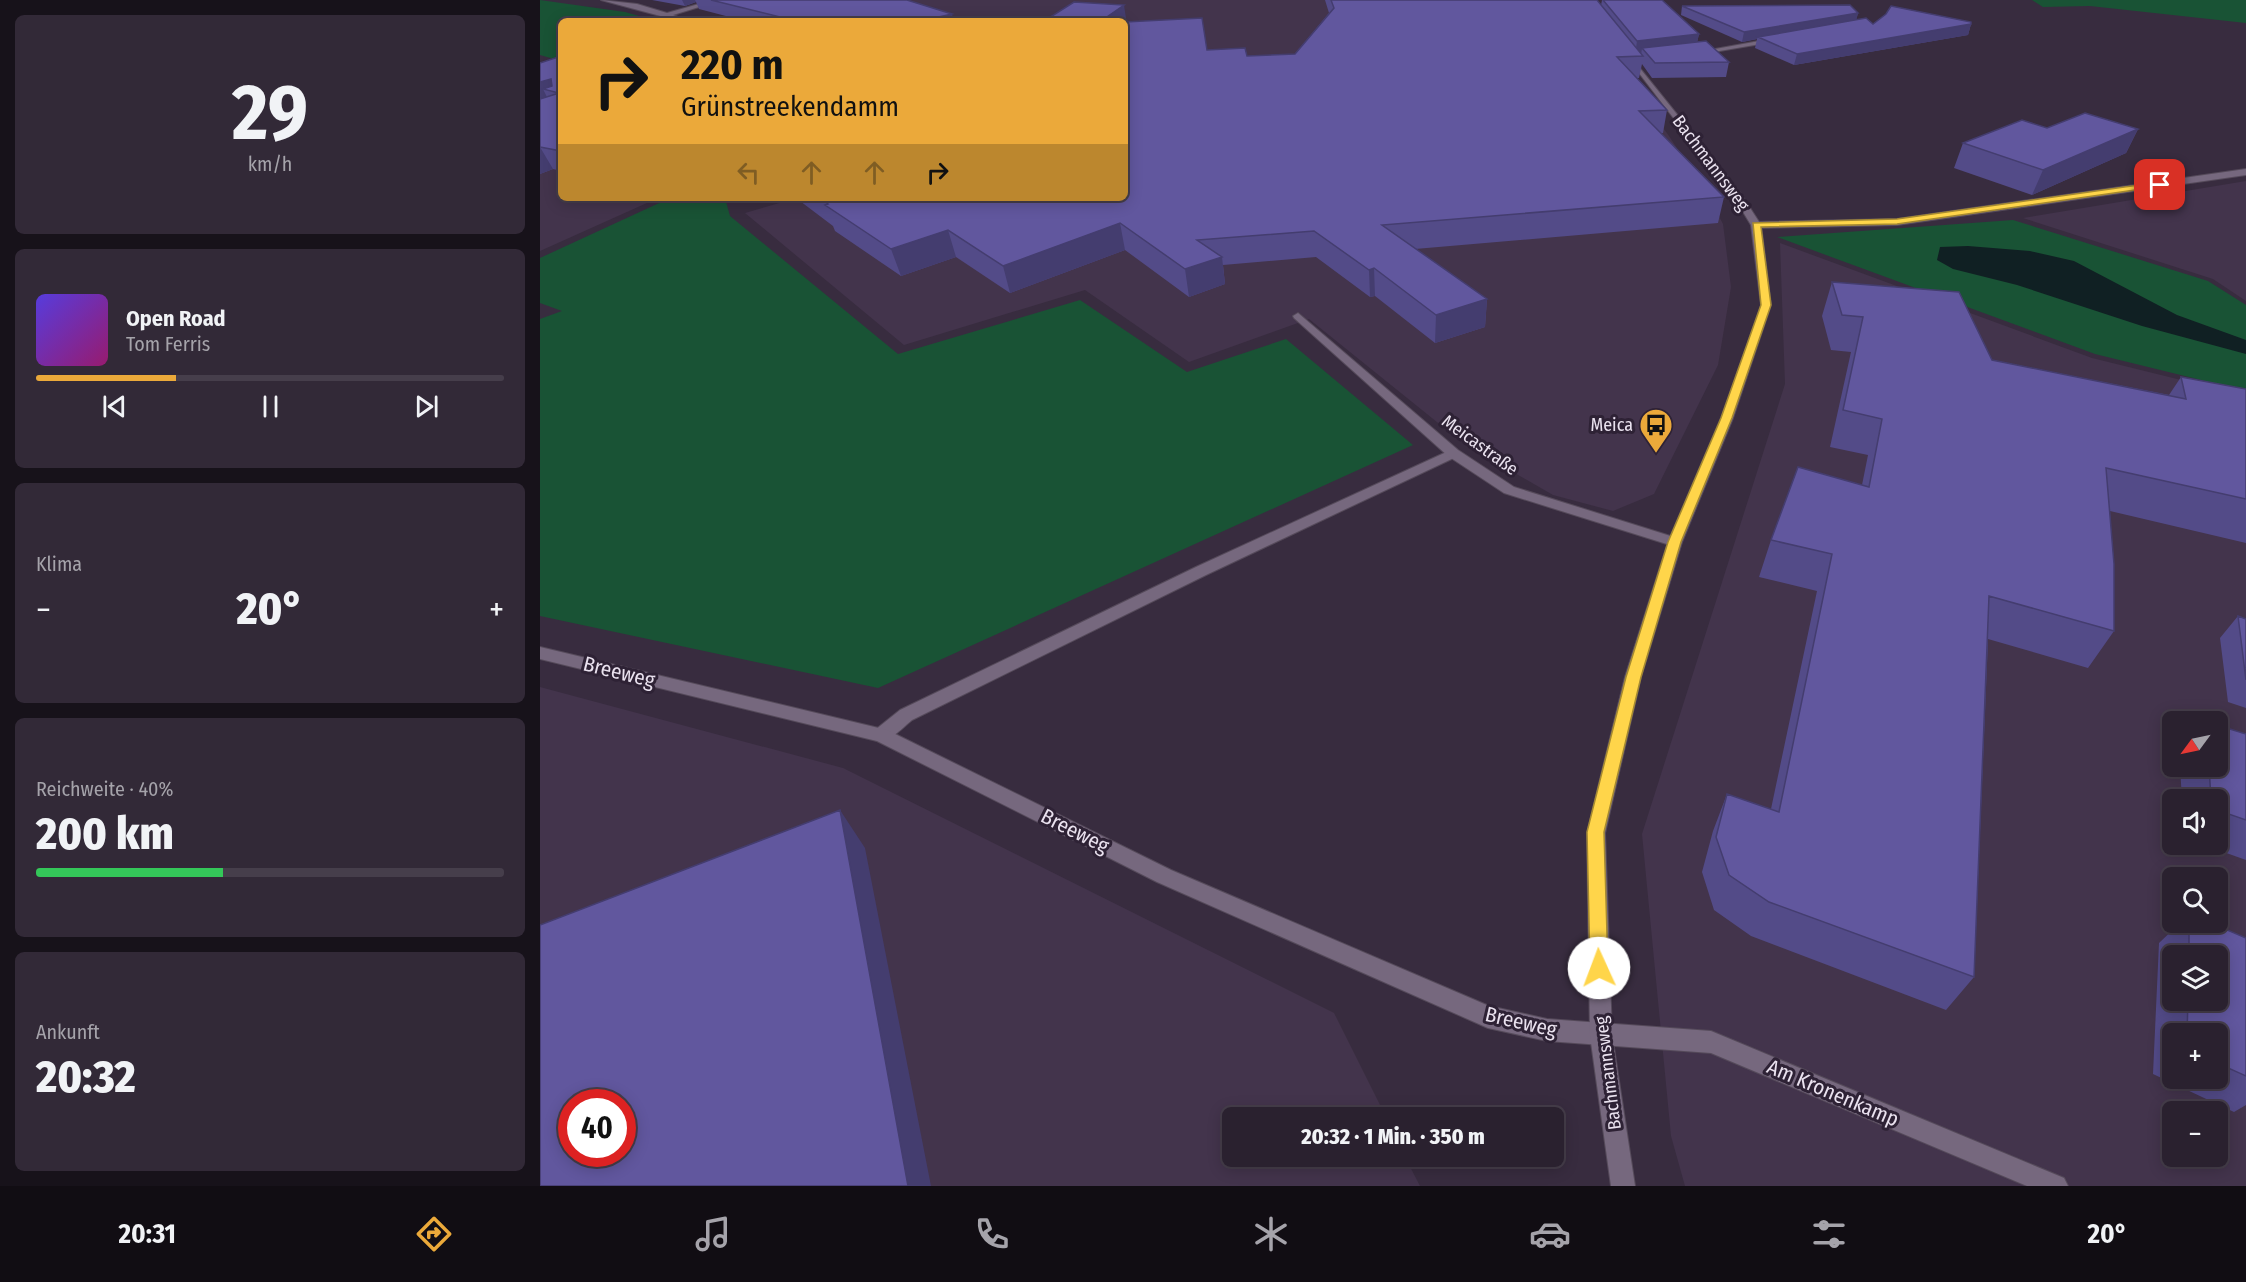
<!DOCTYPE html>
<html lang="de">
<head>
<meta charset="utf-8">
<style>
	:root { --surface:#2a212f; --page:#322937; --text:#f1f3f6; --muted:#a5a3aa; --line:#463e4b; --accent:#eba93a }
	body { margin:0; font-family:"Fira Sans Condensed",sans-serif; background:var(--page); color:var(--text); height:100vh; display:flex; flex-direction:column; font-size:22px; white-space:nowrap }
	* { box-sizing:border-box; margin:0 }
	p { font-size:20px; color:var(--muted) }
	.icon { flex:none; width:33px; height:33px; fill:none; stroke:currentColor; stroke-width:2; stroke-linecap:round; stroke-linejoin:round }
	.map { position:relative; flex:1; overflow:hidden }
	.side { display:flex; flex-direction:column; gap:15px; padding:15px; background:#17121a; width:540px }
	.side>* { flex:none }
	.top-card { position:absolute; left:18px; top:18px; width:570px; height:183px; border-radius:9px; box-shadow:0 3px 15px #0003,0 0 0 2px var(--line); background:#eba93a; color:#111; overflow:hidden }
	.needle { width:39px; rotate:237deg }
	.buttons { position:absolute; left:1622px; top:711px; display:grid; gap:12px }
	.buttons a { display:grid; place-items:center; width:66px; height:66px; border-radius:9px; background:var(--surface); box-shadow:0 3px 15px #0003,0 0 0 2px var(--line); font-size:30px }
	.speed { position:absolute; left:18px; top:1089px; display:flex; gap:12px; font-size:30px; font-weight:700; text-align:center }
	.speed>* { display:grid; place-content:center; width:78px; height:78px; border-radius:50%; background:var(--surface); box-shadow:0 3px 15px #0003,0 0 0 2px var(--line); line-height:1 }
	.speed .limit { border:9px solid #d22; background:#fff; color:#111 }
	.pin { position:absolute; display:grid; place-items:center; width:51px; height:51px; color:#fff; margin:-26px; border-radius:12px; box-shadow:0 3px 9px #0006 }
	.me { position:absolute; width:66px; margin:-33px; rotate:358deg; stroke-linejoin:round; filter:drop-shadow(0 0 4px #0008) }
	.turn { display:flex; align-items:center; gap:21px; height:126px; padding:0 24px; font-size:27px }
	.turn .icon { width:78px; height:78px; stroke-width:2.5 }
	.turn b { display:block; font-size:42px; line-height:51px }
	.lanes { display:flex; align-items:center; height:57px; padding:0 24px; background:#0003; justify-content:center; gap:30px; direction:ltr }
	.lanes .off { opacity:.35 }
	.big { font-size:45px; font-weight:800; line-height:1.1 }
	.side .card { flex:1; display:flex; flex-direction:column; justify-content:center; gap:9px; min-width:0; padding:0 21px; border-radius:9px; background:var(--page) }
	.side .dial { align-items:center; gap:0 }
	.dial b { font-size:78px; line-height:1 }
	.song { display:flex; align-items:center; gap:18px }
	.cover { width:72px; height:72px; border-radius:9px; background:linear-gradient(135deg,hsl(250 70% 55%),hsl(320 70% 35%)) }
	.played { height:6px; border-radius:3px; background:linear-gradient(90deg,var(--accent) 30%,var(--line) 30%) }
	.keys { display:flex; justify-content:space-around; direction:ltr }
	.heat { display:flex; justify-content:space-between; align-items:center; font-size:33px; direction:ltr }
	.charge { height:9px; border-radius:4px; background:linear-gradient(90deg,#34c759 40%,var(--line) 0) }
	.trip { position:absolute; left:682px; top:1107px; width:342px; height:60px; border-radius:9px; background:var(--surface); box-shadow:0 3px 15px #0003,0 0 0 2px var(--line); font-weight:800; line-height:60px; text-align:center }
	.menu { display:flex; height:96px; justify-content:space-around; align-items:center; background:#110d13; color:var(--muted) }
	.menu .icon { width:42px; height:42px }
	.menu .on { color:var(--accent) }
	.menu b { font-size:27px; color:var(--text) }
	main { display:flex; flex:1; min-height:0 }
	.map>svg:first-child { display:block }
</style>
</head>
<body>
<main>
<section class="side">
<div class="card dial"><b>29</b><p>km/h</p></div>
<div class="card">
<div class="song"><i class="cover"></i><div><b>Open Road</b><p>Tom Ferris</p></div></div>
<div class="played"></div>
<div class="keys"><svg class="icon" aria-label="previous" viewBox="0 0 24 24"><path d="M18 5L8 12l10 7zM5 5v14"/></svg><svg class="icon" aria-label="pause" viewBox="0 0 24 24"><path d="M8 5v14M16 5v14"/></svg><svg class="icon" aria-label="next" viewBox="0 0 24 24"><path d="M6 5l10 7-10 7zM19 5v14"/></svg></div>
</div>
<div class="card"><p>Klima</p>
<div class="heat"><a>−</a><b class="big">20°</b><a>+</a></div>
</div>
<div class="card"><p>Reichweite · 40%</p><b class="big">200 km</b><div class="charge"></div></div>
<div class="card"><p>Ankunft</p><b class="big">20:32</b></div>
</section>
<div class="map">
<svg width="1706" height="1186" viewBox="0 0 1706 1186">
	<rect width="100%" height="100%" fill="#382c3f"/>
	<path fill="#43344c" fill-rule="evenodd" d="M269,0H1031L1129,136L1169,197L1183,224L1191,287L1178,365L1114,494L1073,511L1013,495L923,443L769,319L649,362L545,290L364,345L205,213L257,198H585V21H207Z
		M0,122L21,126V198H118L0,251Z
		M1706,181V301L1673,279L1483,218Z
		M1240,243L1552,358L1706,396V1186H1145L1131,1136L1102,834L1245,384ZM1632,722H1677V766H1632ZM1632,800H1677V844H1632ZM1632,878H1677V922H1632ZM1632,956H1677V1000H1632ZM1632,1034H1677V1078H1632ZM1632,1112H1677V1156H1632Z
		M0,687L303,768L794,1013L846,1117L693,1118V1156L865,1157L880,1186H0ZM32,1102H82V1154H32Z"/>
	<path fill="#195335" d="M0,0L85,12L117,21H21V61L0,55Z
		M1492,0H1706V23L1550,6L1503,7Z
		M130,198H185L190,216L358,354L540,300L647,372L746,339L873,445L338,688L0,616V319L22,311L0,303V258Z
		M1473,220L1668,281L1706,305V391L1555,354L1237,237Z"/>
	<path fill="#102023" d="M1428,246L1490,251L1534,261L1637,315L1706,340V354L1602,326L1477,285L1413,269L1397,260L1400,247Z"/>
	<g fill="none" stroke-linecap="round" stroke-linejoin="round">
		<g stroke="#554a5a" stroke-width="2">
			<path id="service" d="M913,449L919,453L918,456L666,575L372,720C362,728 349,744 335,740L332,735L335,730L360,710L656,567Z"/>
		</g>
		<g stroke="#554a5a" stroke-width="2">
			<path id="minor" d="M61,0L97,4L127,13L173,0H182L133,15L148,21H139Z
				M1236,38L1238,41L1156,55L1153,53Z
				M1706,169V175L1357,225L1216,228L1211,225L1216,222L1357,219Z
				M758,313L918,450L974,487L1140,539L1142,542L1140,545H1130L964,493L908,456L754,318L753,316Z
				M0,647L347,730L631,870L949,1006L1007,1019L1171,1031L1524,1178L1528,1186H1487L1171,1053L1007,1041L948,1028L617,882L337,741L0,659Z"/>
		</g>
		<g stroke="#554a5a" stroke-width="2">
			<path id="tertiary" d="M1086,56H1090L1201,194L1221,225L1231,305L1193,418L1142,542L1101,677L1065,833L1072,1035L1095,1186H1071L1050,1035L1047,833L1085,677L1128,542L1181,418L1221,305L1211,225L1194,197Z"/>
		</g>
		<use href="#service" fill="#76687e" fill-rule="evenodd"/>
		<use href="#minor" fill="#76687e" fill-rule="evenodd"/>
		<use href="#tertiary" fill="#76687e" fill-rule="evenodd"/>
	</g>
	<path fill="#534b88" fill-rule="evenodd" d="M112,0H367L414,21H205L159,9L156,2L145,6Z
		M785,0H1057L1061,5L1062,0H1122L1159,34L1157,42L1189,62L1186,77L1112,78L1102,64L1099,78H1097L1127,110L1123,133H1121L1184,197L1178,223L875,249L947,299L945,327L895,343L835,296L830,297L776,257L683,265L685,284L649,297L585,250L470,293L416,257L361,276L295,231L293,226L256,198H585L586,22L667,50L707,56L755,54L789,13Z
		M1142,6L1318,13L1316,20L1333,24H1431L1428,35L1254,65L1215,48L1217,39L1202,42L1141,15Z
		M21,56V171L13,169L0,174V63Z
		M1507,128L1598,129L1586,153L1492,195L1414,168L1423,143Z
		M1292,282L1452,360L1629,395L1641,377L1706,389V543L1570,511L1574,631L1548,668L1448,639L1434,977L1406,1010L1211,936L1174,910L1162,872L1173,831L1187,794L1231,809L1277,591L1219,577L1231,540L1322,485L1328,455L1290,447L1311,352L1291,350L1282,316Z
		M1698,616L1706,619V708L1688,702L1680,638Z
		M1706,734V860L1661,844H1677V800H1642L1640,766H1677Z
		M1641,922H1669L1706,938V1105L1694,1112L1613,1074L1619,943ZM1632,956H1677V1000H1632ZM1632,1034H1677V1078H1632Z"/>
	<path fill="#443d6f" d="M142,0H155L156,2L145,6Z
		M584,5L587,25L585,26V21H561Z
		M1318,13L1316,22L1218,37L1217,39L1202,42L1204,32Z
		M412,14L414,21H381Z
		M1431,24L1428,35L1254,65L1257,54Z
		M1159,34L1156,48H1102L1101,55L1095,56L1097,41Z
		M11,79L19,93L3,89L10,103L0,106V82Z
		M1598,129L1586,153L1492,195L1503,170Z
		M0,147L13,169L0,174Z
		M580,223L585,250L470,293L463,266Z
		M408,230L416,257L361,276L351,249Z
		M682,257L685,284L649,297L645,269Z
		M834,268L835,296L830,297L829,270Z
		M947,299L945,327L895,343L896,315Z
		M300,810L325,848L391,1186H368Z"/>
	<path fill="#61579e" stroke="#443d6f" stroke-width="1.5" fill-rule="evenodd" d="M171,0H367L412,14L381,21H256Z
		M791,0H1057L1103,56L1077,57L1127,110L1099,111L1184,197L842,225L947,299L896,315L834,268L829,270L774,231L657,240L682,257L645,269L580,223L463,266L408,230L351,249L285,205L288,204L280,198H585V22L662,18L667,50L705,48L707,56L755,54L794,8Z
		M1063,0H1122L1159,34L1097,41Z
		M534,2L584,5L561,21H504Z
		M1310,5L1318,13L1204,32L1142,6Z
		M1351,6L1431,22V24L1257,54L1218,37L1326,18L1333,24L1346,14Z
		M1166,41L1189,62L1115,63L1102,48Z
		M21,56V151L0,147V99L19,93L3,89L12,86L11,79L0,82V63Z
		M1545,113L1598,129L1503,170L1423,143L1482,120L1507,128Z
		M1292,282L1419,292L1452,360L1646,399L1641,377L1706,389V499L1566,468L1574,564V631L1449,596L1434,977L1229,902L1189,875L1176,837L1187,794L1239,812L1292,554L1231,540L1258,467L1329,487L1342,419L1303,410L1323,317L1302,315Z
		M1698,616L1706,619V680Z
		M1677,725L1706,734V820L1677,810V800H1671L1669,766H1677Z
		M300,810L368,1186H0V925ZM32,1102H82V1154H32Z
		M1649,922H1669L1706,938V1076L1677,1063V1034H1647L1648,1000H1677V956H1649Z"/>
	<path fill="#ffd54a" stroke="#a68a30" stroke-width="1.5" d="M1620,182L1624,185L1623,186L1357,224L1221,227L1231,305L1192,418L1141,542L1101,677L1064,832L1068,968L1066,974L1059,977L1052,974L1050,968L1047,832L1086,677L1128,542L1181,418L1221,305L1213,223L1357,219Z"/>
	<defs>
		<g id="bus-pin" transform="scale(1.725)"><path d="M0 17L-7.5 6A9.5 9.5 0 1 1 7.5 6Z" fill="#eba93a" stroke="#2e2235"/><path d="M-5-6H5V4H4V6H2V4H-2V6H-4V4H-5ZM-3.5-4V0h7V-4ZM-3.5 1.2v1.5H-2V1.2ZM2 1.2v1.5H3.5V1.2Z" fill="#111"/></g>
	</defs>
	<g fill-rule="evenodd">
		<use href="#bus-pin" x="1116" y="425"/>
	</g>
	<g text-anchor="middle" stroke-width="6" stroke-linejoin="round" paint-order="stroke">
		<g font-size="18" fill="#eae2ef" stroke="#2e2235">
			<text transform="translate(1171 163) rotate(53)" y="6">Bachmannsweg</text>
			<text transform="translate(940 445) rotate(36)" y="6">Meicastraße</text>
			<text transform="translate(1068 1073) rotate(-97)" y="6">Bachmannsweg</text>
		</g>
		<g font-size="18" fill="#eae2ef" stroke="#2e2235" text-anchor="end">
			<text x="1093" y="431">Meica</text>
		</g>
		<g font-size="21" fill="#eae2ef" stroke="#2e2235">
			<text transform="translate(79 672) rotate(14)" y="7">Breeweg</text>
			<text transform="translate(535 831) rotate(27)" y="7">Breeweg</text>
			<text transform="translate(981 1022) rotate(13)" y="7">Breeweg</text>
			<text transform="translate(1293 1093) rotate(23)" y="7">Am Kronenkamp</text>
		</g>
	</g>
</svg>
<div class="buttons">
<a><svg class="needle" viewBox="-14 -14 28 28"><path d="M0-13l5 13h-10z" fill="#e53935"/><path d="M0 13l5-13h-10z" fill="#a5a3aa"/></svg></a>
<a><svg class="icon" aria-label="sound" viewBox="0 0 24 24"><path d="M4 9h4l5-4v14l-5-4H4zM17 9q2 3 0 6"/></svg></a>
<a><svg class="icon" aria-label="search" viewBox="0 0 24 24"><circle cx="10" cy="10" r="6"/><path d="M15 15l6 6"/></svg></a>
<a><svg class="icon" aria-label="layers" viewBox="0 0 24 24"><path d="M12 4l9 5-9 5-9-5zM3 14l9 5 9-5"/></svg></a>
<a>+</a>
<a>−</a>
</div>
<div class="speed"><div class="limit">40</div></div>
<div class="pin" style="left:1620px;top:185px;background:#d93025"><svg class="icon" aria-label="arrive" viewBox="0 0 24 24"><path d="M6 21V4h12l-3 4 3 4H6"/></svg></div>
<svg class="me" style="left:1059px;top:968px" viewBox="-20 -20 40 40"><circle r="19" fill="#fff"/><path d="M0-13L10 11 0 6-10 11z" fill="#ffd54a"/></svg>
<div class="trip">20:32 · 1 Min. · 350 m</div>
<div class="top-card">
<div class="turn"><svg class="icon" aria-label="right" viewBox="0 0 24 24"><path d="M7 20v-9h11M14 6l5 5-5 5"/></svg><div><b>220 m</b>Grünstreekendamm</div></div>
<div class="lanes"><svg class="icon off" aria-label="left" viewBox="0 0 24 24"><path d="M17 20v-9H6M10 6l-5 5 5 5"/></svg><svg class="icon off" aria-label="ahead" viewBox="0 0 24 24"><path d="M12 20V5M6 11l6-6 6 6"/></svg><svg class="icon off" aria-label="ahead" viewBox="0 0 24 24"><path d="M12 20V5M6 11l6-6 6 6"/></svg><svg class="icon" aria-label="right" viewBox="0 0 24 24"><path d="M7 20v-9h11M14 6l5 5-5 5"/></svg></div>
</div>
</div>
</main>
<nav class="menu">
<b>20:31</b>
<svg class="icon on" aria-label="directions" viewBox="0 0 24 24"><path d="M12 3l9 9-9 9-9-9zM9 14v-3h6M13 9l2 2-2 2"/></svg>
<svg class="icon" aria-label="music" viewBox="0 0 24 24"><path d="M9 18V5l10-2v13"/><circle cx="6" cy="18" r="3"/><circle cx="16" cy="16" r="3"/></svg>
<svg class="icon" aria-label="phone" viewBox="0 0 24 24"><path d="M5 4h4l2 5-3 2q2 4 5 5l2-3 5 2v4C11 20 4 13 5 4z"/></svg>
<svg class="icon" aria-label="climate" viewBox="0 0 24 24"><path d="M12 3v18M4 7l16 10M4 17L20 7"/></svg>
<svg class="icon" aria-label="car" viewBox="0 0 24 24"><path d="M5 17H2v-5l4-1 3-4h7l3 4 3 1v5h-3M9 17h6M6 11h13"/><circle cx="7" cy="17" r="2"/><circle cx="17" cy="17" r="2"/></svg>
<svg class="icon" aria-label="filters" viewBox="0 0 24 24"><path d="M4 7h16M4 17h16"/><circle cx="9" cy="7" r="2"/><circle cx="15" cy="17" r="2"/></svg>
<b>20°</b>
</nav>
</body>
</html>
